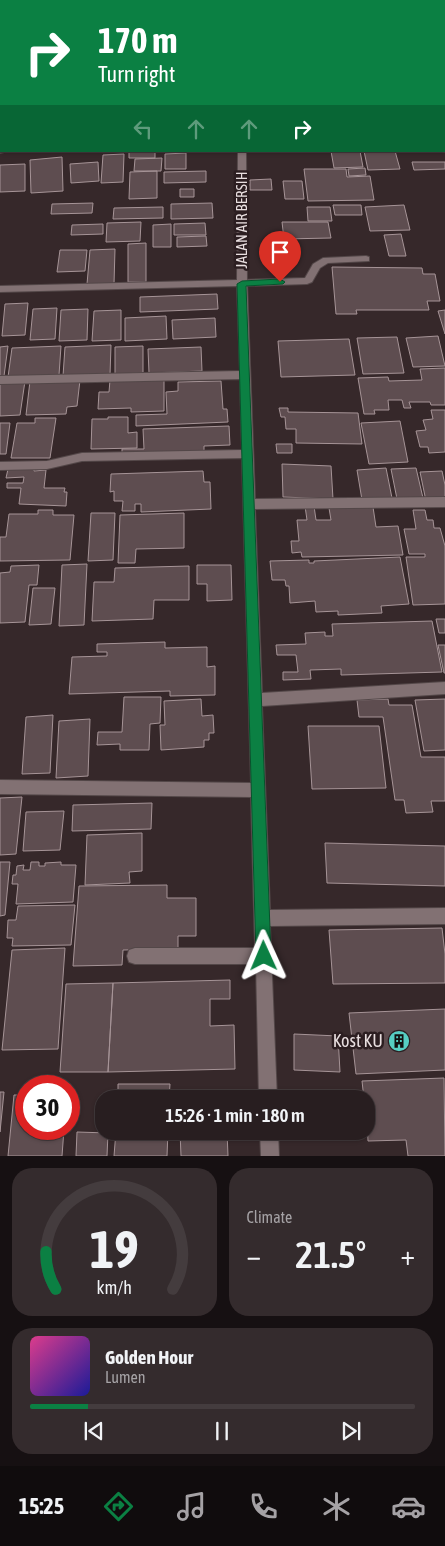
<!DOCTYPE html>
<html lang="en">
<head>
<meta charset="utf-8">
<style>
	:root { --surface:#281e20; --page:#342b2d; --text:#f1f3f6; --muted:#a5a2a5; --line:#443c3e; --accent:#0b8043 }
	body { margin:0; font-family:"Asap Condensed",sans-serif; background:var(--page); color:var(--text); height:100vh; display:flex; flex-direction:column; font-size:19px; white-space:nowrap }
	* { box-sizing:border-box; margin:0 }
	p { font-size:16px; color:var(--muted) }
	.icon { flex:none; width:28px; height:28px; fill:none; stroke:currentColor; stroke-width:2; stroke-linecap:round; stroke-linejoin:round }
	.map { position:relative; height:1156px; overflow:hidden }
	.drawer { display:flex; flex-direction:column; gap:12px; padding:12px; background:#161012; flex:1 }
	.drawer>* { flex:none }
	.banner { position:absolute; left:0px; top:0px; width:445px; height:152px; box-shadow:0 1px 4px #0004,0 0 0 1px var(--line); background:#0b8043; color:#fff; overflow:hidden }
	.speed { position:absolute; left:15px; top:1075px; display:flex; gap:10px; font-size:25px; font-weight:700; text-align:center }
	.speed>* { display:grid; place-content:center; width:65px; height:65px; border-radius:50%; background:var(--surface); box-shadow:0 1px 4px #0004,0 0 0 1px var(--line); line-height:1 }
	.speed .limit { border:8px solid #d22; background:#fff; color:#111 }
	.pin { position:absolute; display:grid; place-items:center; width:42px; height:42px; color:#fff; margin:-51px -21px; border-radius:50% 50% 50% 0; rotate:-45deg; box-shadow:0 0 5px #0007 }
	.pin .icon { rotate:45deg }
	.me { position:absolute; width:55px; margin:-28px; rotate:359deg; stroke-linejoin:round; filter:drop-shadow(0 0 4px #0008) }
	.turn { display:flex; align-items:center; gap:18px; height:105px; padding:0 15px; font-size:22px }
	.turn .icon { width:65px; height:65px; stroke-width:2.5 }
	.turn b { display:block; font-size:35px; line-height:42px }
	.lanes { display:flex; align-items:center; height:48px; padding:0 15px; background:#0003; justify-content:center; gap:25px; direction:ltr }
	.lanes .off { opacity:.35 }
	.big { font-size:38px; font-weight:600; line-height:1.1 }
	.drawer .widget { flex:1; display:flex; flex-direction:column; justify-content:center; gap:8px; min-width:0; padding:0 18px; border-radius:20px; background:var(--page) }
	.drawer .dial { align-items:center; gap:0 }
	.dial svg { height:130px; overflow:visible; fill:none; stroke:var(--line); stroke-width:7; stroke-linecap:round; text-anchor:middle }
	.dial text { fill:var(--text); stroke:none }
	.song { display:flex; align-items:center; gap:15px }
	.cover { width:60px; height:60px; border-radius:8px; background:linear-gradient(135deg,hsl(330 70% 55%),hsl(240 70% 35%)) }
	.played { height:5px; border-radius:2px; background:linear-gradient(90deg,var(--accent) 15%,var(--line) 15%) }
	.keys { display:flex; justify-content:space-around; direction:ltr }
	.heat { display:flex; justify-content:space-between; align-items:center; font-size:28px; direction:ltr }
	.drawer .tiles { flex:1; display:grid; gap:12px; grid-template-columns:1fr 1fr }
	.widget:last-child { grid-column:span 2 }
	.trip { position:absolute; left:95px; top:1090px; width:280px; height:50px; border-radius:20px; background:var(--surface); box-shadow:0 1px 4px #0004,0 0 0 1px var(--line); font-weight:600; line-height:50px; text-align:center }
	.tabs { display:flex; height:80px; justify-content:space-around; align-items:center; background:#100c0d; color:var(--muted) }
	.tabs .icon { width:35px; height:35px }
	.tabs .on { color:var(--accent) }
	.tabs b { font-size:22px; color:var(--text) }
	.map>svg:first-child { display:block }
</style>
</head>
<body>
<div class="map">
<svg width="445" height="1156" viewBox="0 0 445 1156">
	<rect width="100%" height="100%" fill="#36282a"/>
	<path fill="#5e4d50" stroke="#a69497" d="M23,0H77V1H23Z
		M160,0H227L228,1H160Z
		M263,0H335V1H264Z
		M129,151H155V158H129Z
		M331,151H360L363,167L334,168Z
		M364,151H395L400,169L368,170Z
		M186,153V169H165V154Z
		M124,154L123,182L101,183L103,155Z
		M62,157L63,191L31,193L30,160Z
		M162,158L161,171H134L135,159Z
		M98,162L99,181L71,183L70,164Z
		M412,162H445V169L414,170Z
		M25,164V191L0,192V165Z
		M365,168L366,175L349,176L348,169Z
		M304,169H346L347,177L370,176L374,200L308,201Z
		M157,171V198L129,199L130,172Z
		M206,171V182L164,183V172Z
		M271,179L272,190H250V180Z
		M283,181H302L304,199H285Z
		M180,189H194V197H180Z
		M93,203L92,213L51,214L52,204Z
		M212,203L213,218L171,219V204Z
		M333,205H361L362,215H335Z
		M404,205L410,230L370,231L365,207Z
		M163,207V218L113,219L114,208Z
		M307,207H330L332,221H308Z
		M141,222L140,241L106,242L107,223Z
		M282,222H328L331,238L284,239Z
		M205,223L206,235H174V224Z
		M103,224V234L71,235L72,225Z
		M171,224V247H153V225Z
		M401,234L406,256H389L384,235Z
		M206,236L207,246L177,247V237Z
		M146,243V282H128V244Z
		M115,249L114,284H87L90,250Z
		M60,250H87L85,271L57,272Z
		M332,267L422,268L423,274H435L440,301H427L429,310H356L357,314H336Z
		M217,294L218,309L140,312V297Z
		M28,303L25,335L2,336L5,304Z
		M57,308L55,339L30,340L33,309Z
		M88,309L87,340L59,341L61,310Z
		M121,310V340L92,341L94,311Z
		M445,310V334L438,311Z
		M166,316L167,339L125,341V318Z
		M215,318L216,337L173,339L172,320Z
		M438,336L445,366L413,367L406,338Z
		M397,337L404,373L363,374L357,338Z
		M349,339L355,375L281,377L278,341Z
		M111,345L110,375L63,376L65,347Z
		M8,346L4,376H0V347Z
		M61,346L59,375L8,377L12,348Z
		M143,346V373L115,374V347Z
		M201,347L202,371L149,373L148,349Z
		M445,368V405H431L430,402H409L411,408H404L402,400H388L389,410H374L375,414H364L358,378L388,377L389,381L422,380L420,369Z
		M164,379V411L131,412V408L98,409L99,392H109L110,380Z
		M80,380L77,406L67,407L66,414L26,415L30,381Z
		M25,381L20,415L0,416V382Z
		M221,381L223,409H227L228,422L136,426V415L167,414L166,392L178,391V382Z
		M279,408H288V412L358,413L362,444L296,443V429H286L285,417H281Z
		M431,410H445V452L429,453L428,447H420L416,431L426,430L423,420L433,419Z
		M108,417H128V433L137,432V448L91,449L92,419H108Z
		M35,418H56L50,458H11L17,423H35Z
		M400,421L408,462L369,464L361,423Z
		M0,423H10L6,454H0Z
		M229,426L230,445L204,446V451L122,455V449H144L143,429Z
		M276,444H292V453H277Z
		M282,464L331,466L333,499L283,497Z
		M34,468V471L46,470L44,488H65L64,492H67L66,506L19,504L21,488H7V483H23L24,477L6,478L8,469Z
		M386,468L392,498L362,500L357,470Z
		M416,468L423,498L397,499L391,469Z
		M203,471L204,482H210L211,509L141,512V504H135V511H122L123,501H114V491L110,492L111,474Z
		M442,471L445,485V500L426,501L420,472Z
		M305,506H314L316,520H331L329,508L373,507L376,527L398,526L403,555L302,557L301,552L292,553L291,541H299L297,520H307Z
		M38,510H53V515H74L70,560L0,561V537H6L9,514H38Z
		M413,510H425L427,520H433L434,528H440L445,546V604L413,605L406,557H425V554H409L404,529H416Z
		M91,513H115L113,560L88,561Z
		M184,513V548L136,549L135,563H118L120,515Z
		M400,557L409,604L381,606L382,613L338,615V611L316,612L315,601L290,603L289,586H286L285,580H272L270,561L309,560V563H314V561Z
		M87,564L84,625L59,626L62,565Z
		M39,565L37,585H29L25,622L0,623V573L10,572L11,566Z
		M197,565H231L232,600L207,601V584H197Z
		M189,566V600H154L153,619L92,621L94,582H114L115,568Z
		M33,588H55L51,624L29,625Z
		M436,619H445V633H439Z
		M432,621L442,672L341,675V669L310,670L311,679L283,680V672H298L296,655H277L276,645L306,644L305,633L325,632V636H333L332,624Z
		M165,642V648L207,647V667L215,666V695L170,696V691L69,694L72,657L107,656V652H97V644Z
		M438,645H445V673H444Z
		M124,697H161L160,723L150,724L149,750H120V744L97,745L98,732H122Z
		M201,699L202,716L213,715L214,733H209V740H204V747L161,750L160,725H165L164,701Z
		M388,699L389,705H412L421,757H445V801H431L433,812L406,813L404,800H395L383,717H359L357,700Z
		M445,699V750L424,751L415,700Z
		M53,715L50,773L22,774L26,717Z
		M90,719L88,776L56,778L59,721Z
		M308,726H379L386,788L312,789Z
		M22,797L16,854L0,855V798Z
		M152,803L151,829L72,831L73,805Z
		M64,811L60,850L23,851L26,812Z
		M142,833V871L129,872L130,883L85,885L87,835Z
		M325,843L445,846V886L327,883Z
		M0,862H10L5,915L0,916Z
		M31,862H39V866H45V863L61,862V865H76L73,902L16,904L18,884H12L13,875H16L17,866L24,865L23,870H30Z
		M167,885V898H196V936H178V949L123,950L122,965L73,966L79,886Z
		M75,905L71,945L12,946L13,938H7L8,920H16L18,906Z
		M442,928L445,954V983L333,984L329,930Z
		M65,948L58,1049L2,1050L12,950Z
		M230,980V999H210V1026L234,1025L235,1069L108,1072L113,983Z
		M113,983L108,1072H60L66,984Z
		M445,1009V1070L356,1074L349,1013Z
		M294,1034L338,1036L340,1072L294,1070Z
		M444,1078L445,1156H408L406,1140L368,1141L366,1099H364L362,1081Z
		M118,1084H170L169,1099H118Z
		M0,1092H4L0,1132Z
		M14,1095H26V1129H64L62,1156H8Z
		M116,1131H168L167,1156H114Z
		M180,1131H227L228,1156H181Z
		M77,1132L108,1133L107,1156H76Z"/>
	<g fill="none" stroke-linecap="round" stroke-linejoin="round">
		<g stroke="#534748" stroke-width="2">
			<path id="service" d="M366,256L369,257V261L328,263L320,268L312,282L307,284L242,286L237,283L242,280L305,278L313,264L323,258Z"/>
		</g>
		<g stroke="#534748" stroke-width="2">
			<path id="minor" d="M8,0H16V1H9Z
				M88,0H96V1H89Z
				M239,0H247V1H240Z
				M0,147L1,151L4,152L0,153Z
				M238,151H246L247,283L255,499L445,497V507L255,509L262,693L445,682V694L262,706L270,910L445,908V924L270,926L277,1099H259L256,964H135L129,962L127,956L129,950L135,948H255L251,797L0,794V780L251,783L242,458L82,461L47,469L0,470V462L47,461L82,453L242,450L240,379L0,384V376L240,371L237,286L0,292V286L237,280Z
				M260,1131H278L279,1156H261Z"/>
		</g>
		<use href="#service" fill="#827173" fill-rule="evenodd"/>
		<use href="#minor" fill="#827173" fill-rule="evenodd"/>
	</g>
	<path fill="#0b8043" stroke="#07532c" d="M280,279L285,282L283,284L246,286L271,956L269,961L264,964L258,961L256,956L237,284L242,281Z"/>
	<defs>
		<g id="building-disc" transform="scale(1.125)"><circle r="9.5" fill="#56cec3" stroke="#2c1e21"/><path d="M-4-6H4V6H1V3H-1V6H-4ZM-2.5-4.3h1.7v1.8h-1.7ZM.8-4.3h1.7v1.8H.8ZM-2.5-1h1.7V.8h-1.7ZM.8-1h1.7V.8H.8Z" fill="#111"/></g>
	</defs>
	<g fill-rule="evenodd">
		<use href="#building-disc" x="399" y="1041"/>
	</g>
	<g text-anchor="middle" stroke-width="5" stroke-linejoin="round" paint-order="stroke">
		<g font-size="15" fill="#e9dfe0" stroke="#2c1e21">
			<text transform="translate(242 220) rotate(-90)" y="5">JALAN AIR BERSIH</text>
		</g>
		<g font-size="18" fill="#e9dfe0" stroke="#2c1e21" text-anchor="end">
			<text x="383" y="1047">Kost KU</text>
		</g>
	</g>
</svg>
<div class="speed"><div class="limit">30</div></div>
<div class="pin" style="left:280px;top:282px;background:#d93025"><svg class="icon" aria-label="arrive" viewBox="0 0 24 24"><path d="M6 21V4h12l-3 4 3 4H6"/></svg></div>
<svg class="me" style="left:264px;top:956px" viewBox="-20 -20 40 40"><path d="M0-17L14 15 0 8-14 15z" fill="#0b8043" stroke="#fff" stroke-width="4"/></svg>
<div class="trip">15:26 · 1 min · 180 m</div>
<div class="banner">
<div class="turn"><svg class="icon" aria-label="right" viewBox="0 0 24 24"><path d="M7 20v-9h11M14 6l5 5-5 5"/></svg><div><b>170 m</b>Turn right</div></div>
<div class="lanes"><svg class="icon off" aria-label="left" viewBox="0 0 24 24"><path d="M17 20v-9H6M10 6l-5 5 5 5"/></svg><svg class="icon off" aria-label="ahead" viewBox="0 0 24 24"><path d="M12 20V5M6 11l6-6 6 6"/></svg><svg class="icon off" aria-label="ahead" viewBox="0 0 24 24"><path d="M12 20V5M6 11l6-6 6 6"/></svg><svg class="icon" aria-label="right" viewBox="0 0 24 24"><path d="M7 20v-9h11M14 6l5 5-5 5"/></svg></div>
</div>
</div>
<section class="drawer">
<div class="tiles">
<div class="widget dial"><svg viewBox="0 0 100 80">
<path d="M14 69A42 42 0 1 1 86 69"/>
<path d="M14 69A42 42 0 0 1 8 46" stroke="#0b8043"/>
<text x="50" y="56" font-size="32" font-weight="700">19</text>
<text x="50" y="72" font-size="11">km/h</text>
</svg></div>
<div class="widget"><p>Climate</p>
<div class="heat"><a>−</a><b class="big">21.5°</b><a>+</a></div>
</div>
<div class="widget">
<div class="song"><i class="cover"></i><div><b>Golden Hour</b><p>Lumen</p></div></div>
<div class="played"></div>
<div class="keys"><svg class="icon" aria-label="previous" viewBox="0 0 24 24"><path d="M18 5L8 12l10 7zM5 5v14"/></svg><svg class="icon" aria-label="pause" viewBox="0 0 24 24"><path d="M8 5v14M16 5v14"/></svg><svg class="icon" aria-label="next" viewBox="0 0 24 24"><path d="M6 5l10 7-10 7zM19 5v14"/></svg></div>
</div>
</div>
</section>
<nav class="tabs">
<b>15:25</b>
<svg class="icon on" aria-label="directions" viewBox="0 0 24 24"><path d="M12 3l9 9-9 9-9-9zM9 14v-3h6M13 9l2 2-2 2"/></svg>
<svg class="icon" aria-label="music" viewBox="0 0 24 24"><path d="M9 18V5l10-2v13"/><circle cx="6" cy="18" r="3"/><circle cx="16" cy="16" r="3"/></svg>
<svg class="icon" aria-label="phone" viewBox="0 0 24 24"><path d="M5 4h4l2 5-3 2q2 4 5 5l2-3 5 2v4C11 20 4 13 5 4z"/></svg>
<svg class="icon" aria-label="climate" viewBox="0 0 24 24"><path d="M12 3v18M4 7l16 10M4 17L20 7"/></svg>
<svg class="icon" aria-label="car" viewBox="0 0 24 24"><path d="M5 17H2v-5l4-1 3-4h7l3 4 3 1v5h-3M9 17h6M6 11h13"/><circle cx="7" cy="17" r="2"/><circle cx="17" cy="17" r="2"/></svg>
</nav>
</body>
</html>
